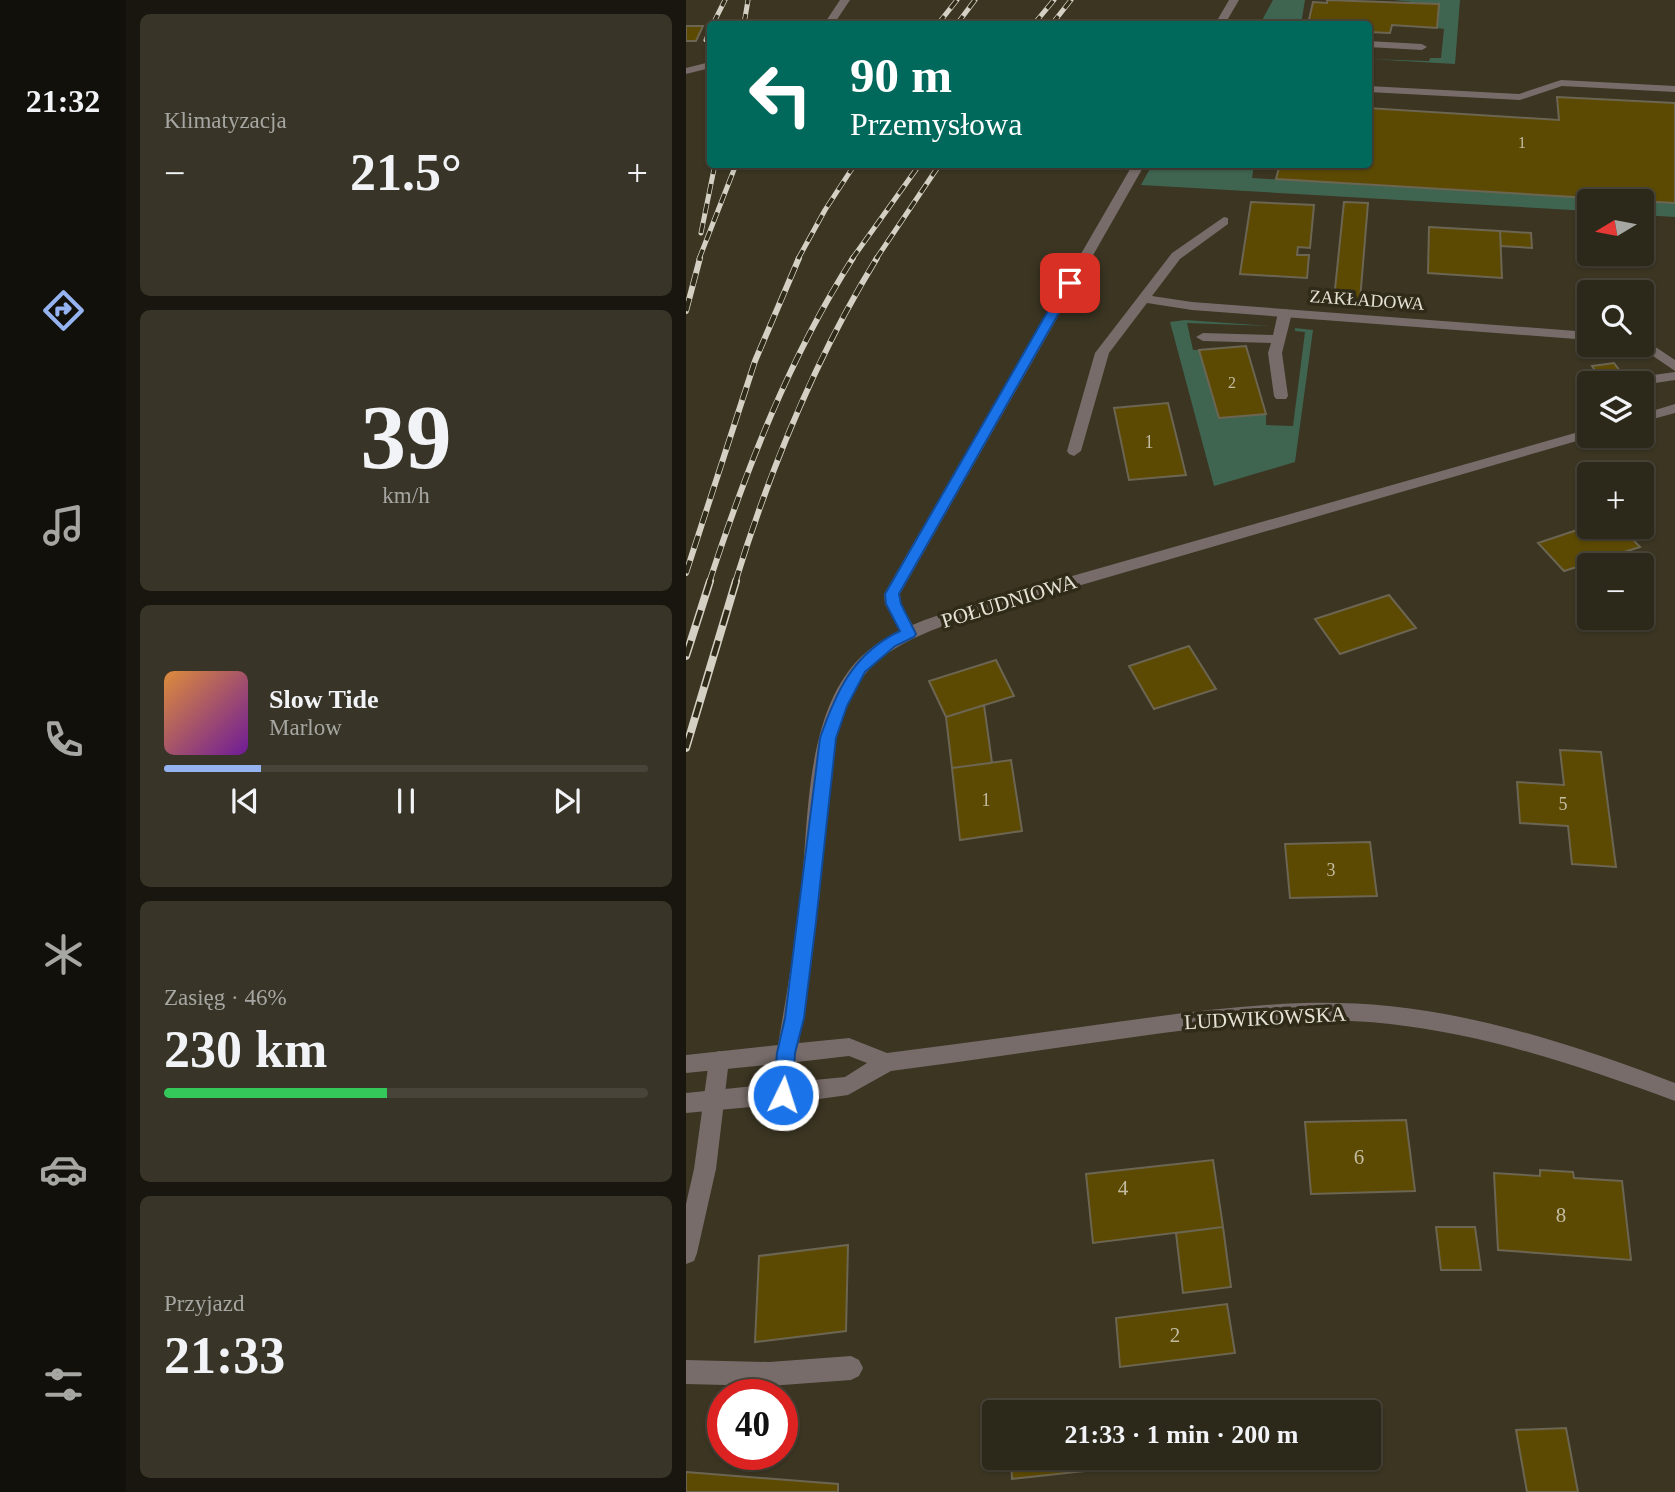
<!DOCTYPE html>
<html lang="pl">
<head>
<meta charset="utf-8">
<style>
	:root { --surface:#2c281a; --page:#383427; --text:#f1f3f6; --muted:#a6a6a2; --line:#484439; --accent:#95b2f1 }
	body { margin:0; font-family:Georgia,serif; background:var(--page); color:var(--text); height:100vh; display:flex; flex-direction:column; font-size:26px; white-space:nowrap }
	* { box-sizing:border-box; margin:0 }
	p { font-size:23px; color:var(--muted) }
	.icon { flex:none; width:38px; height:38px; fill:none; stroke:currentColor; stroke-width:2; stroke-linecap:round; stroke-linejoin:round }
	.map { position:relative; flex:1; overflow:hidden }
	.drawer { display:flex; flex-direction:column; gap:14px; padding:14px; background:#18160e; width:560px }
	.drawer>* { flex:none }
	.hud { position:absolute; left:21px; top:21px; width:665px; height:147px; border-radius:7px; box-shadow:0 2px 5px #0004,0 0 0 2px var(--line); background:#00695c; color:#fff; overflow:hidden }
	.needle { width:46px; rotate:260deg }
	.controls { position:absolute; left:891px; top:189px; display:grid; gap:14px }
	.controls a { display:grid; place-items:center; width:77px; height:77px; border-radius:7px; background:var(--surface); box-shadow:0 2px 5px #0004,0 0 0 2px var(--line); font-size:35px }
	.speed { position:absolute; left:21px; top:1379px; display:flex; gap:14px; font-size:35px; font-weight:700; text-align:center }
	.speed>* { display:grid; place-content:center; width:91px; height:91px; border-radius:50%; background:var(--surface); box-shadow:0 2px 5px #0004,0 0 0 2px var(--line); line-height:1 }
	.speed .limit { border:10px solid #d22; background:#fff; color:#111 }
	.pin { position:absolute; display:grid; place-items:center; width:60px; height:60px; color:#fff; margin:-30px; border-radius:14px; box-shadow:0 4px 10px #0006 }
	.me { position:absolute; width:77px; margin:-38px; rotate:4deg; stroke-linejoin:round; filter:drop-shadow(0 0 5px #0008) }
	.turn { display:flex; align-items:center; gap:24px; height:147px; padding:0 28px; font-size:32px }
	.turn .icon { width:91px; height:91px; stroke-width:2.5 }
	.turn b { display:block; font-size:49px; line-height:60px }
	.big { font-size:52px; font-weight:700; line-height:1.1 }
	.drawer .widget { flex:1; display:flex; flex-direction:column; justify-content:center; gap:10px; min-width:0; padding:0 24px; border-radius:10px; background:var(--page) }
	.drawer .dial { align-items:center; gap:0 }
	.dial b { font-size:91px; line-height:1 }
	.song { display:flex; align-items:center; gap:21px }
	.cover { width:84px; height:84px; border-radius:10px; background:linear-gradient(135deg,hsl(30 70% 55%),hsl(280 70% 35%)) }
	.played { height:7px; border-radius:4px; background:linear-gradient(90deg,var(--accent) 20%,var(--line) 20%) }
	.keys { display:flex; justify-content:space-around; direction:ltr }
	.heat { display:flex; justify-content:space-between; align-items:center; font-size:38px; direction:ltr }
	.charge { height:10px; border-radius:5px; background:linear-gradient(90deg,#34c759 46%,var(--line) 0) }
	.trip { position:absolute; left:296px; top:1400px; width:399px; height:70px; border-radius:7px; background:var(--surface); box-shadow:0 2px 5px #0004,0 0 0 2px var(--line); font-weight:700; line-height:70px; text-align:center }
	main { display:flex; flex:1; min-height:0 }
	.dock { display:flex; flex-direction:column; width:126px; justify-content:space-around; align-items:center; background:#12100a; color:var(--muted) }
	.dock .icon { width:49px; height:49px }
	.dock .active { color:var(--accent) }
	.dock b { font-size:32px; color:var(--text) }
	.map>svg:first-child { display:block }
</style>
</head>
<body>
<main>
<nav class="dock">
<b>21:32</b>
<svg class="icon active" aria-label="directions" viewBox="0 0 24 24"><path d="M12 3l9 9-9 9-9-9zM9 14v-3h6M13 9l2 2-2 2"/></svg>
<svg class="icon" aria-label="music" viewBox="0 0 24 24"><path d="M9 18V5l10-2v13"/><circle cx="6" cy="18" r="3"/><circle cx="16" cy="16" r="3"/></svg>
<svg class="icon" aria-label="phone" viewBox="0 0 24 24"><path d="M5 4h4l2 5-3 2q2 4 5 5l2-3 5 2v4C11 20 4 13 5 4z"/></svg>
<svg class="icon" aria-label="climate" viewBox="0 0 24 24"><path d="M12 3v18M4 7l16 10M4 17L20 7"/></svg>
<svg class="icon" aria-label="car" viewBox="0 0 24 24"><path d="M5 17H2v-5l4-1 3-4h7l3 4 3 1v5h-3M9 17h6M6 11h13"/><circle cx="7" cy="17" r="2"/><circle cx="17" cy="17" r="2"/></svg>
<svg class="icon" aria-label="filters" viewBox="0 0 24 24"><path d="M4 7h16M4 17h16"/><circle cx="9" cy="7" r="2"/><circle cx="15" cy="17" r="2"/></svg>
</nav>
<section class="drawer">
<div class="widget"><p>Klimatyzacja</p>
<div class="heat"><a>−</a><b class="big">21.5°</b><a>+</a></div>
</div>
<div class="widget dial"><b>39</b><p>km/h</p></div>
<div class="widget">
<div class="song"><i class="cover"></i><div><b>Slow Tide</b><p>Marlow</p></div></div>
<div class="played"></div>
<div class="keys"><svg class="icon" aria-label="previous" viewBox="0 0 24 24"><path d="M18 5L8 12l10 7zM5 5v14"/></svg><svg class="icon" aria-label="pause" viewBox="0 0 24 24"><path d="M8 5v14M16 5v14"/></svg><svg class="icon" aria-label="next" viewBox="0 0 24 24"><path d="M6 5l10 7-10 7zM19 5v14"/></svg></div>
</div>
<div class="widget"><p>Zasięg · 46%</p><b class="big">230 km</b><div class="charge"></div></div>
<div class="widget"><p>Przyjazd</p><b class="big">21:33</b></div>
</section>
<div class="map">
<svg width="989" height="1492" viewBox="0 0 989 1492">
	<rect width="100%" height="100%" fill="#3b3522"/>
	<path fill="#3f6551" d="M587,0H619L615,24H574Z
		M708,0H774L769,64L683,59L743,61L744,58H755L758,29L751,28L753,5Z
		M466,165H568L566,178L989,203V217L956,215V201H903V211L455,185Z
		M499,320L584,326L501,323L507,350H513L533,418L580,414V425L607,426L619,332L609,331V328L627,330L609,462L528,486L484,322Z"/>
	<path fill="#5c4a03" stroke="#6c6551" stroke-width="2" d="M641,0L753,4L751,28L706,25L704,33L682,32V24H622L627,2L641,3Z
		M0,26H17L10,41H0Z
		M871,97L989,103V203L590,179L594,164H682V108L873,120Z
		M565,202L628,205L624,248L612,247L611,255H623L621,278L554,274Z
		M658,202L682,203L674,300L648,299Z
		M743,227L814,231L816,278L742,273Z
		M814,231L845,233L846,248L815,246Z
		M560,346L580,414L533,418L513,350Z
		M928,363L934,371L912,375L906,366Z
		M482,403L500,475L443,480L428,408Z
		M903,526L935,527L954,547L878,571L852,543Z
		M703,595L730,628L654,654L629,619Z
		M503,646L530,689L468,709L443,666Z
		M310,660L328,696L260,717L243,681Z
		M298,705L306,763L266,768L260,717Z
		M874,750L915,752L930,867L886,864L882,826L834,823L831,782L878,785Z
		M325,760L336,831L274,840L266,768Z
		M684,842L691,896L604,898L599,844Z
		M720,1120L729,1191L625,1194L619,1122Z
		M527,1160L537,1227L407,1243L400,1174Z
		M854,1170L887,1172L888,1178L936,1181L945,1260L812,1250L808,1173L854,1176Z
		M537,1227L545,1287L497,1293L490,1233Z
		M750,1227H789L795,1270H755Z
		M162,1245L160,1331L69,1342L73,1256Z
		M541,1304L549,1353L434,1367L430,1318Z
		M880,1428L892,1492H841L830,1430Z
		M325,1458H416L417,1469L326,1479Z
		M0,1472L152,1484V1492H0Z"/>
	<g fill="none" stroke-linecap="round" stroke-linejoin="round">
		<path fill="#776c6a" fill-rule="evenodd" d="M682,41L736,44L741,47L736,50L682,47Z
			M875,80L989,86V92L876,86L834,100L682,92V86L833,94Z
			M599,309L606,313L596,353L602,396L600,399H590L588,396L582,353L585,343L517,341L510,337L517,333L587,335L592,313Z
			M989,372V380L956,385L931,383L938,379Z
			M165,1356L173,1360L177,1368L173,1376L165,1380L83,1386L0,1384V1360L83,1362Z"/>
		<path fill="#776c6a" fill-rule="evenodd" d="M154,0H164L148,24H138Z
			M543,0H553L539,24H529Z
			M24,62V68L0,74V68Z
			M447,164H459L214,594L215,604L231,633L223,639L217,637L199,604L198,594Z
			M538,217L542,218V224L494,259L466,296L506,302L903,332V340L506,310L461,303L423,353L395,451L388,456L383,454L381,451L409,353L486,253Z
			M956,338L989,360V371L951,345H956Z
			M33,1051L40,1054L43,1060L30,1169L11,1253L8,1261L0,1264V1204L8,1169L23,1060L26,1054Z"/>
		<path fill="#776c6a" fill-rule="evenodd" d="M989,404V413L956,422V414Z
			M903,429V436H908L275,620C236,633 193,649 170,687C137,740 141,829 134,890C129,941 121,992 113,1043L163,1038L201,1053C280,1043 359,1032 438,1021C526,1009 614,997 703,1006C801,1016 896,1048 989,1083V1101C896,1067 803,1035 704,1024C616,1014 527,1026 441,1038C362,1049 283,1061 205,1071L162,1095L97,1104L0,1113V1093L87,1084L90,1064L0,1073V1055L92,1045C100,998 108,951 114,903C123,829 117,721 170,662C202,627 254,615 298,601ZM163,1056L181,1063L159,1077L108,1082L111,1062Z"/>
		<g stroke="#d4d0c4" stroke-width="5">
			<path id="rail-far2" d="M27,24L39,0
				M58,24L62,0
				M252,24L271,0
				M271,24L289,0
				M348,24L368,0
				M366,24L385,0
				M20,40L24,31
				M15,233L29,164
				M13,259L49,167
				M112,259L139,210L169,164
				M166,259L234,164
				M190,259L254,164"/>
		</g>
		<g stroke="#d4d0c4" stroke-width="6">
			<path id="rail-far1" d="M0,311L14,258
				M0,573L69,361L113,258
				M23,583C60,470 103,358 167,258
				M49,583C84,469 129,359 191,258"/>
		</g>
		<g stroke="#d4d0c4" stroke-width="8">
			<path id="rail" d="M0,656L24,581
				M0,748L50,581"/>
		</g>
		<use href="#rail-far2" stroke="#302b18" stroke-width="3.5" stroke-dasharray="10" stroke-linecap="butt"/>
		<use href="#rail-far1" stroke="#302b18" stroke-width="4.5" stroke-dasharray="13" stroke-linecap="butt"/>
		<use href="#rail" stroke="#302b18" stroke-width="5" stroke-dasharray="16" stroke-linecap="butt"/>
	</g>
	<path fill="#1a73e8" stroke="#114b97" stroke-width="2" d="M384,280L390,283L213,594L215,604L230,634L228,637L209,646L179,672L161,706L150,738L130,922L118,1018L109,1053L106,1095L104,1101L97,1103L90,1101L87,1095L91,1053L99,1018L134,738C150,692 167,653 214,631L200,604L199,594L378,283Z"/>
	<g text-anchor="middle" stroke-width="7" stroke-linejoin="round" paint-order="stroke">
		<g font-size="16" fill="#c3bca1">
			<text x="836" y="148">1</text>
			<text x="546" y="388">2</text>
		</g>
		<g font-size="18" fill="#e5e2d6" stroke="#302b18">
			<text transform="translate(681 300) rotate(4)" y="6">ZAKŁADOWA</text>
		</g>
		<g font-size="18" fill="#c3bca1">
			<text x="463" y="448">1</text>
			<text x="300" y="806">1</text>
			<text x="877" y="810">5</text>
			<text x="645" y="876">3</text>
		</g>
		<g font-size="21" fill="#e5e2d6" stroke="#302b18">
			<text transform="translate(323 601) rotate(-17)" y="7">POŁUDNIOWA</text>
			<text transform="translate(579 1018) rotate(-3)" y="7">LUDWIKOWSKA</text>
		</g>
		<g font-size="21" fill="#c3bca1">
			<text x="673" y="1164">6</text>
			<text x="437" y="1195">4</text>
			<text x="875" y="1222">8</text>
			<text x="489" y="1342">2</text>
		</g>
	</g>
</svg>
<div class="controls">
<a><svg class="needle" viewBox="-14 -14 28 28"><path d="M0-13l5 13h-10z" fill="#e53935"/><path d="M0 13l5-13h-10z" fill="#a6a6a2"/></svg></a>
<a><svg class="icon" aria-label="search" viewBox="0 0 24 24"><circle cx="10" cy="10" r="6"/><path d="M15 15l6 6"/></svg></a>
<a><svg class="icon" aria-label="layers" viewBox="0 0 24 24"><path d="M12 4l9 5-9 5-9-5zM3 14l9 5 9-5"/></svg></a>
<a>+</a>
<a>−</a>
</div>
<div class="speed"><div class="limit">40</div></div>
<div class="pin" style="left:384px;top:283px;background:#d93025"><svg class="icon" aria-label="arrive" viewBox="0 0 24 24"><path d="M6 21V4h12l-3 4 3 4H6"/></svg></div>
<svg class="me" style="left:97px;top:1095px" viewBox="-20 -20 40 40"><circle r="17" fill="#1a73e8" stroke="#fff" stroke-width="3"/><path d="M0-11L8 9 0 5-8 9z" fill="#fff"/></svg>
<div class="trip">21:33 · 1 min · 200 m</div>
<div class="hud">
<div class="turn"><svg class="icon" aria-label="left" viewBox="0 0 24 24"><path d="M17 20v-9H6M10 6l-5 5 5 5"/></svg><div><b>90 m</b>Przemysłowa</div></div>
</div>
</div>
</main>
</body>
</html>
